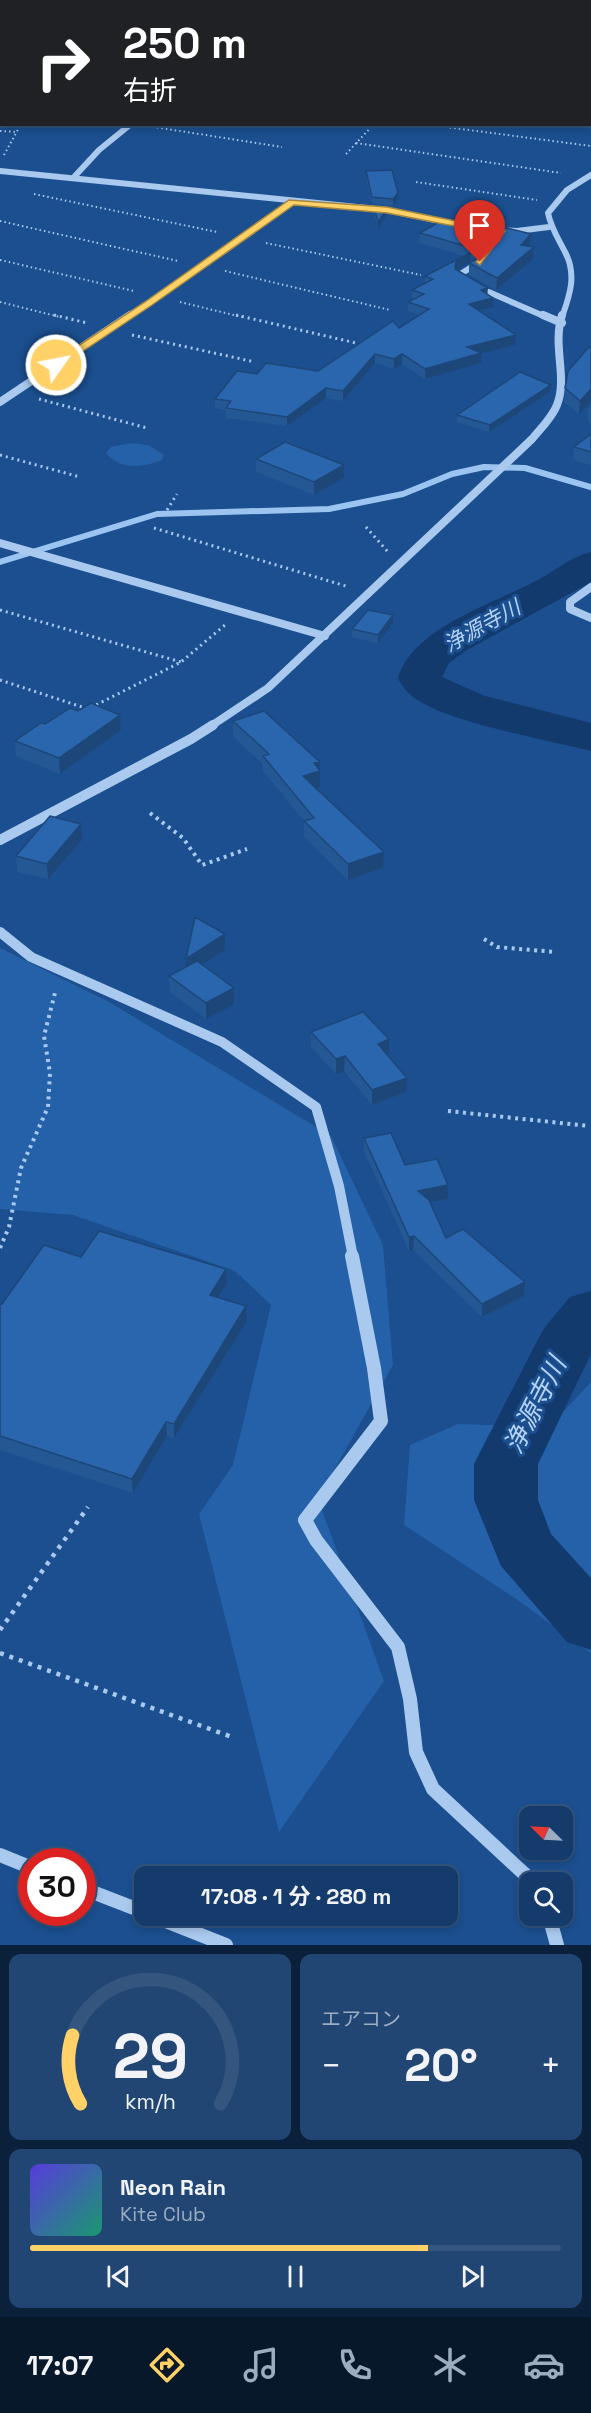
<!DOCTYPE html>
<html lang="ja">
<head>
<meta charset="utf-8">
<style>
	:root { --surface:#143b6b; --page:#214673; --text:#f1f3f6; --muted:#9dadc1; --line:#33557e; --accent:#ffd166 }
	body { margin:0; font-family:"Space Grotesk","Noto Sans JP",sans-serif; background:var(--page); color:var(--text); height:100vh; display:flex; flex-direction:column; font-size:22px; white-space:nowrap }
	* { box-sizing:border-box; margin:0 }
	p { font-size:20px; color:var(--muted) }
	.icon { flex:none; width:33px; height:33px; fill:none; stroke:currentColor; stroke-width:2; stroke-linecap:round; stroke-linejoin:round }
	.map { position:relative; height:1945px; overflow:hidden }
	.panel { display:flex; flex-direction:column; gap:9px; padding:9px; background:#0b203b; flex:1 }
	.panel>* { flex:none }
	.banner { position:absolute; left:0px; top:0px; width:591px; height:126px; box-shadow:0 3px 9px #0003,0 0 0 2px var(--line); background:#202124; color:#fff; overflow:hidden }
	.needle { width:39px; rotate:294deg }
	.fabs { position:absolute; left:519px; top:1806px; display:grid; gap:12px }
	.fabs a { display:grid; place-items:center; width:54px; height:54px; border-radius:12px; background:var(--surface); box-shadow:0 3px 9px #0003,0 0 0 2px var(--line); font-size:30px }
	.speed { position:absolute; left:18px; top:1848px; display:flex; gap:12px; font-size:30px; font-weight:700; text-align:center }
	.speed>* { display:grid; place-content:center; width:78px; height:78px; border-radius:50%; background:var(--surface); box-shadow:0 3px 9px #0003,0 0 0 2px var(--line); line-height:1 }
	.speed .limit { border:9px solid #d22; background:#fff; color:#111 }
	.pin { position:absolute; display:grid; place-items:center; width:51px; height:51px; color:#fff; margin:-62px -26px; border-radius:50% 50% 50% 0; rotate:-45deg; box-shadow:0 0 6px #0007 }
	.pin .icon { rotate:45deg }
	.me { position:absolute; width:66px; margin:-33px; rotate:57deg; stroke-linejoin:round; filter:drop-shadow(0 0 4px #0008) }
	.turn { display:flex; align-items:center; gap:21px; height:126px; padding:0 24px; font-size:27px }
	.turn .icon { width:78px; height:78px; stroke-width:2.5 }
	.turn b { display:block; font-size:42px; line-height:51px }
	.big { font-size:45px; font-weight:700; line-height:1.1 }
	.panel .tile { flex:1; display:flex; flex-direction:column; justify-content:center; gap:9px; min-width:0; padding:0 21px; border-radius:12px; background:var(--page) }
	.panel .dial { align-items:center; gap:0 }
	.dial svg { height:156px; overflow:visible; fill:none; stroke:var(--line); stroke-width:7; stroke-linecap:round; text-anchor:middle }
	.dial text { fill:var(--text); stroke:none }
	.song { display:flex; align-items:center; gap:18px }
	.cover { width:72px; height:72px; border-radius:9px; background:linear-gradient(135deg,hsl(250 70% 55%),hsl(160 70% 35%)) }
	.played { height:6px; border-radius:3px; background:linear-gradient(90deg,var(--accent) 75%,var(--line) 75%) }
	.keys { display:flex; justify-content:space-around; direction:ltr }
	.heat { display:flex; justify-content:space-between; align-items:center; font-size:33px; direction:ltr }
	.panel .tiles { flex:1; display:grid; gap:9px; grid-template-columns:1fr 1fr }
	.tile:last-child { grid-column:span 2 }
	.trip { position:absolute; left:134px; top:1866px; width:324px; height:60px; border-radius:12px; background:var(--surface); box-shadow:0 3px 9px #0003,0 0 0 2px var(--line); font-weight:700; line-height:60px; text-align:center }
	.menu { display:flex; height:96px; justify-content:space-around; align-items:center; background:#08182b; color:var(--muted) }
	.menu .icon { width:42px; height:42px }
	.menu .on { color:var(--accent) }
	.menu b { font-size:27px; color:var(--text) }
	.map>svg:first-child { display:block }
</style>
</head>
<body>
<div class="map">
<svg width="591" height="1945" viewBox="0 0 591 1945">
	<rect width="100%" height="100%" fill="#1b4f8f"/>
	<path fill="#2461a8" d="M130,443L148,445L164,455L162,460C145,467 119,471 106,453L111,447Z
		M0,948L109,1002L331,1136L383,1245L393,1365L318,1499L384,1681L279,1832L199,1514L233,1465L271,1305L235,1271L73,1215L0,1209Z
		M591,1382V1653L519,1601L404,1525L410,1445L458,1424L549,1427Z"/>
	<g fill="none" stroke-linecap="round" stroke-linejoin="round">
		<path stroke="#9cc4f0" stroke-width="6" d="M0,562L157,514L329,509L403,494L452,474L484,467L525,468L591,487"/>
		<path fill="#123a6d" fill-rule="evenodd" d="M591,552V582L467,650L449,663L442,677L485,696L591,723V751C548,740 445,722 413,697C407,693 402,685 398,679C411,629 492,604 534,582C554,572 569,557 591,552Z
			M591,1291V1354L538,1464V1500L551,1534L591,1578V1650L567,1642L501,1566L474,1500V1464L536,1343L545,1327L570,1297Z"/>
		<path stroke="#a9c9ee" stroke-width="2" stroke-dasharray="1.5 3" stroke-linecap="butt" d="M23,0L42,2
			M349,0L362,2
			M423,124L591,146
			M148,126L282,147
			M0,131L17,132
			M356,143L561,173
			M346,154L374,124
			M4,155L21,124
			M416,182L537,200
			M34,194L217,232
			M0,221L178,261
			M266,243L421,275
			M0,260L134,291
			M225,271L390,310
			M0,302L60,317
			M180,302L242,317"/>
		<path stroke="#a9c9ee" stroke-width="3" stroke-dasharray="2 4" stroke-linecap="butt" d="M54,315L87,323
			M236,315L356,343
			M132,335L255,362
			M39,399L147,428
			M0,455L80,477
			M167,510L177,494
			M366,527L388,552
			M154,528L349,587
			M0,610L181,662
			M0,680L88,709L181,662L225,625"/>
		<path stroke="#a9c9ee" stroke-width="4" stroke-dasharray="3 4.5" stroke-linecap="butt" d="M150,813L183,838L202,865L247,849
			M484,939L497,947L555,952
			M448,1111L589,1126
			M0,1248L9,1227L21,1168L48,1107L50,1073L44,1036L56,989"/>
		<path stroke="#a9c9ee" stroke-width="4.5" stroke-dasharray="4 6" stroke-linecap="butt" d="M0,1630L88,1507
			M0,1653L232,1737"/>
		<path stroke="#a9c9ee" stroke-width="6" d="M507,0L520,2
			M245,2L247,0
			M0,171L387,210L455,224
			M75,176L99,150L131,124
			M479,229L517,231L549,227
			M481,261L459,275L475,286L546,317
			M128,317L292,202
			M562,317C570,295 577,274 565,252C558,238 551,228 548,213L567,190L591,175"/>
		<path stroke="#a9c9ee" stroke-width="8" d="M543,315L562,323
			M0,402L130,315
			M0,543L325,636
			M591,587L570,602V609L591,618
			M211,726L268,688L532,439C541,428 552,418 557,405C568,377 552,346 562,315"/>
		<path stroke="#a9c9ee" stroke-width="10" d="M0,840L191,739L213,725
			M0,932L31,957L222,1042L316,1107L339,1186L353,1257"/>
		<path stroke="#a9c9ee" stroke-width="14" d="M352,1256L374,1368L381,1421L305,1520L316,1540L398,1647L410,1699L416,1752L433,1789L533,1882
			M0,1855L32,1868
			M82,1888L144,1912
			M153,1916L226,1945
			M549,1916L557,1945"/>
	</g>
	<path fill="#245895" d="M366,171L398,193V199L393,206L372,203L366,177Z
		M374,207L387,209V215L378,229L374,214Z
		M492,227L491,236L476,259L470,257V262L457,270L487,294L493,307L479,311L515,345L481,353V363L425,379L402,364L394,369L375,363L343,401L326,398L287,426L226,418V410L215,408V399L257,374L318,371L399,328L419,315L408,311V302L413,300H412V290L425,284V276L465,256L419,243L420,233Z
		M531,234L530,247H534L533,259L496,290L469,275V263Z
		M591,348L579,414L564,402L565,388Z
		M550,392L489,432L457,422V415Z
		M591,407V424L588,421V409Z
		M591,434V465L573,460L574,447Z
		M256,459L344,465V478L314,495L256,472Z
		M393,615V623L378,643L352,637V629Z
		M78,711L120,715L121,730L60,774L16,756L15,741L45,724Z
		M233,721L320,770V787L316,788L383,868L348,880L304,837V821L263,771V764L233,737Z
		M82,840L48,879L17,872L16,856Z
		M225,950L202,965L234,1005L206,1019L170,992L169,976Z
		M311,1032L389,1039V1054L387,1055L407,1078L406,1092L372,1105L344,1071L336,1074L311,1047Z
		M364,1138L405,1165L448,1185V1199L430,1202L446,1238L525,1282L524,1296L482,1317L413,1250L409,1251L364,1151Z
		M81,1257L226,1269L227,1283L217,1298L246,1306L247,1321L174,1438L167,1436L133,1493L0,1450V1303L2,1304Z"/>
	<path fill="#1d4779" d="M398,193V199L393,206V199Z
		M387,209V215L378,229V222Z
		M492,227L491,236L476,259V249Z
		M531,234L530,246L520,257L521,245Z
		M534,247L533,259L496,290L497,278Z
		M470,253V262L456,271L455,269L456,262Z
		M488,288L487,297L481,290Z
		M493,298V307L469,313V304Z
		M516,335L515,345L467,357V347Z
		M481,353V363L425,379V369Z
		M375,354V363L343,401V391Z
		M402,354V364L394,369V359Z
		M551,385L550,392L489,432L490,425Z
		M326,388V398L287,426V417Z
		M591,389V402L579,414L580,401Z
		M344,465V478L314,495V482Z
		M393,615V623L378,643V635Z
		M120,715L121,730L60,774L59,758Z
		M320,762V787L303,791V776L314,763Z
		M81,824L82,840L48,879L47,864Z
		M384,852L383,868L348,880V864Z
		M225,934V950L186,975V959Z
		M234,988V1005L206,1019V1003Z
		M389,1039V1054L377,1058L378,1044Z
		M345,1056L344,1071L336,1074V1059Z
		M407,1078L406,1092L372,1105V1090Z
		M448,1185V1199L418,1204V1191Z
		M414,1236L413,1250L409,1251V1237Z
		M226,1269L227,1283L210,1310V1295Z
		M525,1282L524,1296L482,1317V1304Z
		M246,1306L247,1321L174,1438V1424Z
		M166,1422L167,1436L133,1493L132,1479Z"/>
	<path fill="#2a66ad" stroke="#1d4779" stroke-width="1.5" d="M392,170L398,193L393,199L372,197L366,171Z
		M374,207L387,209L378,222Z
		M446,218L492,227L476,249L420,233Z
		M503,227L531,234L521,245L534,247L497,278L469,263L485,254Z
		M470,253L456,262L455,269L488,288L481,290L493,298L469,304L516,335L467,347L481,353L425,369L402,354L394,359L375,354L343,391L326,388L287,417L226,408L231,401L215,399L237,371L257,374L266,363L318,371L393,321L399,328L429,309L408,302L424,294L412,290L433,279L425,276Z
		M589,347L591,348V389L580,401L565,388L568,371Z
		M520,372L551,385L490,425L457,415Z
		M591,434V452L574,447Z
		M285,442L344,465L314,482L256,459Z
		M368,610L393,615L378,635L352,629Z
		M91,703L120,715L59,758L15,741L41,723L45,724L70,708L78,711Z
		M264,711L320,762L314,763L320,771L303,776L384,852L348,864L304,821L314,818L263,756L269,754L233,721Z
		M50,816L81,824L47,864L16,856Z
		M195,917L225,934L186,959Z
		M197,961L234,988L206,1003L169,976Z
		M363,1012L389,1039L378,1044L407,1078L372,1090L345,1056L336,1059L311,1032Z
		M391,1133L405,1165L437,1159L448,1185L418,1191L429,1200L446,1238L463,1229L525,1282L482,1304L414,1236L409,1237L364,1138Z
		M99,1231L226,1269L210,1295L246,1306L174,1424L166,1422L132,1479L0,1436V1303L2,1304L44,1245L81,1257Z"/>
	<path fill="#ffd166" stroke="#a68842" stroke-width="1.5" d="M289,200L387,207L505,231L480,265L476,262L495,234L387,213L294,205L152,305L59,367H52V363L145,302Z"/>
	<g text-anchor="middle" stroke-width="6" stroke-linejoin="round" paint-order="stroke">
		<g font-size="21" font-style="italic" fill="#b5d3f5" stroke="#1b4f8f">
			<text transform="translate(482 626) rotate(-29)" y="7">浄源寺川</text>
		</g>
		<g font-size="26" font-style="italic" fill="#b5d3f5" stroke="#1b4f8f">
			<text transform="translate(535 1405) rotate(-63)" y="9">浄源寺川</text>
		</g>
	</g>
</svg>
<div class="fabs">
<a><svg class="needle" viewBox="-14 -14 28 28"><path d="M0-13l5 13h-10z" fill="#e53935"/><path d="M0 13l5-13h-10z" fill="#9dadc1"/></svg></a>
<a><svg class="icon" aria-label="search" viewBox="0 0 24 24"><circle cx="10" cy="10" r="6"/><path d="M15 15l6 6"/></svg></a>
</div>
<div class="speed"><div class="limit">30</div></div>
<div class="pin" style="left:480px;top:262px;background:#d93025"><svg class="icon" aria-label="arrive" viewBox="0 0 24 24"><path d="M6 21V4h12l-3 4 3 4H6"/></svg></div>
<svg class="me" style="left:56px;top:365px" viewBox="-20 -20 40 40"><circle r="17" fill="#ffd166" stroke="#fff" stroke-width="3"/><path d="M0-11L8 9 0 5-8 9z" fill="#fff"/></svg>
<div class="trip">17:08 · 1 分 · 280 m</div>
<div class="banner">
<div class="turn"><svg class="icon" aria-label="right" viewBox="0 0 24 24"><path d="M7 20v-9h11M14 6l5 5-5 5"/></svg><div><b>250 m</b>右折</div></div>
</div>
</div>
<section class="panel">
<div class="tiles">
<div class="tile dial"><svg viewBox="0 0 100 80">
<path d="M14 69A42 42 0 1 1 86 69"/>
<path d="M14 69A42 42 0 0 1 10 34" stroke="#ffd166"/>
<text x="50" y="56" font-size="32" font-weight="700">29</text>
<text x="50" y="72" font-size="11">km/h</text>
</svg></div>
<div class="tile"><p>エアコン</p>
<div class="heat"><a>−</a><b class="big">20°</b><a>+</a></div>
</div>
<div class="tile">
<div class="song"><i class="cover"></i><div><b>Neon Rain</b><p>Kite Club</p></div></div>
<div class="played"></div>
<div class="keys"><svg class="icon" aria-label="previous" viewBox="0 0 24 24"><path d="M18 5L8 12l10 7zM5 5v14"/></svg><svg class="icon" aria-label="pause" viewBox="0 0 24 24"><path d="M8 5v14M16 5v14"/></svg><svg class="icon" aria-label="next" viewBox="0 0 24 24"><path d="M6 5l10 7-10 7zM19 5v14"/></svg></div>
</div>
</div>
</section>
<nav class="menu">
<b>17:07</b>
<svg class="icon on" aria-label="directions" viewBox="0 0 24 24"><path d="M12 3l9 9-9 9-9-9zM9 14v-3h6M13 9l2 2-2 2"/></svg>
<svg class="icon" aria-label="music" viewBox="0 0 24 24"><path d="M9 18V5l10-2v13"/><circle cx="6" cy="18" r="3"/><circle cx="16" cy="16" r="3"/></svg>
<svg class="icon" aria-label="phone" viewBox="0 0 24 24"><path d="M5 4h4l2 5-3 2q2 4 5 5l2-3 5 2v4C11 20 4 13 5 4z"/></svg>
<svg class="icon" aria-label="climate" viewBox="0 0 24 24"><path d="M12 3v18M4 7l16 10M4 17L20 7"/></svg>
<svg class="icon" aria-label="car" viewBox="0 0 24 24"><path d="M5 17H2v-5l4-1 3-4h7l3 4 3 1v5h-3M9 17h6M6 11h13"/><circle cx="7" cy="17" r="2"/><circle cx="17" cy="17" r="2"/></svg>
</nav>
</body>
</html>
